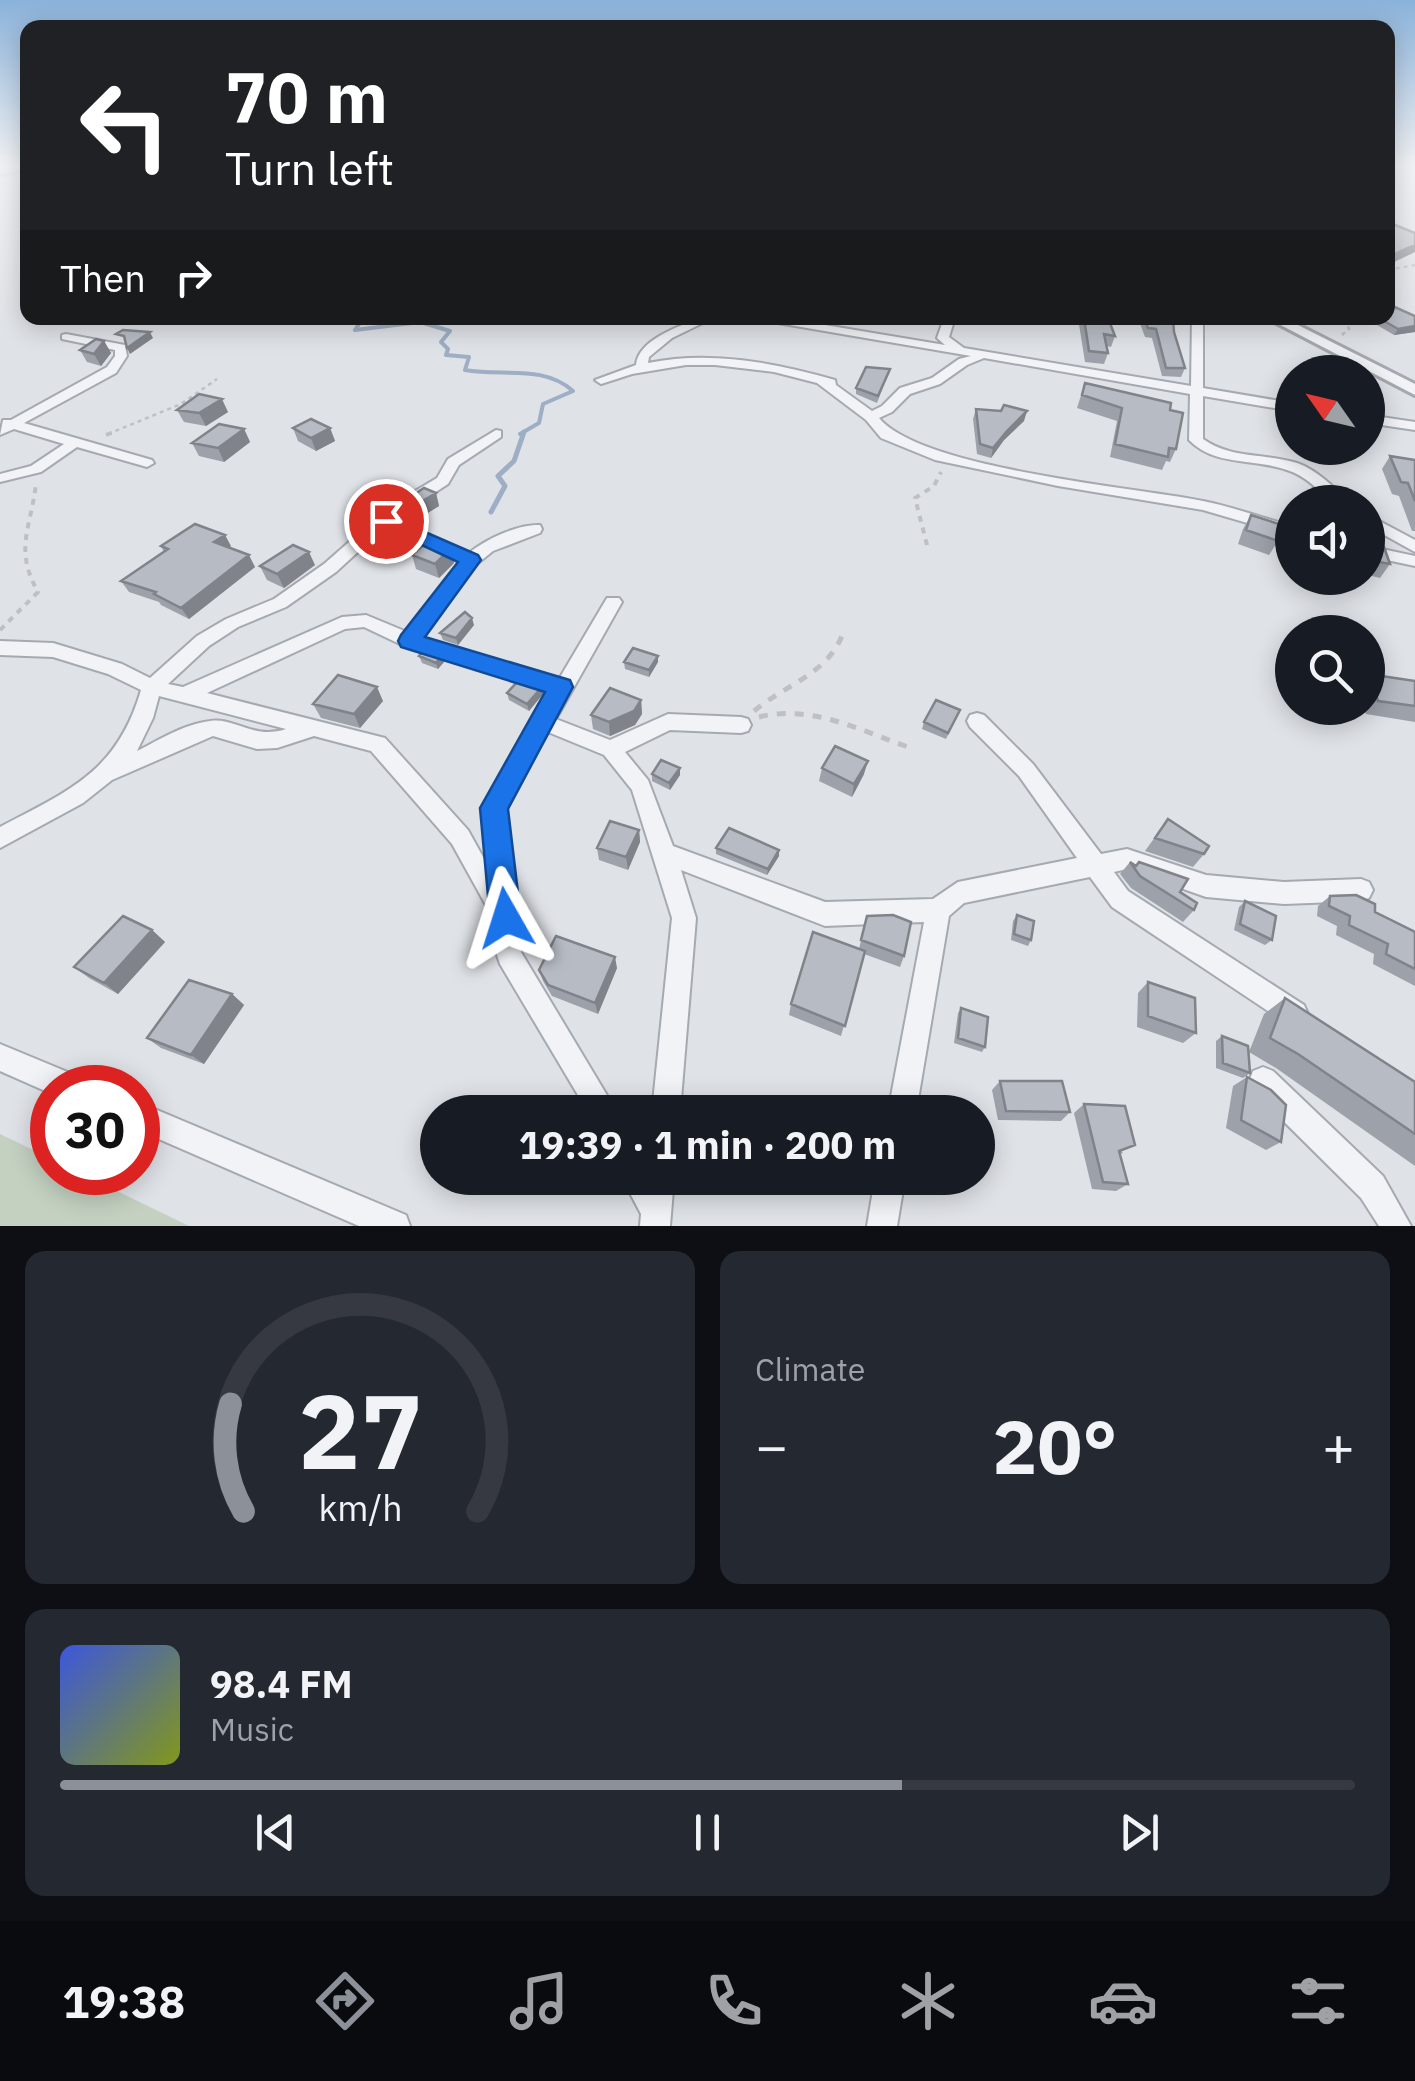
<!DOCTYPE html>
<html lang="en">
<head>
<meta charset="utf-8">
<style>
	:root { --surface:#171b24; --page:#242831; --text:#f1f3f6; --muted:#9ea1a6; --line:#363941; --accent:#8c9099 }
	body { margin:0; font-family:"IBM Plex Sans",sans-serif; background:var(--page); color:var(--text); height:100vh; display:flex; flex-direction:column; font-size:38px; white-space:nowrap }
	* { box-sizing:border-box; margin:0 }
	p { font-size:32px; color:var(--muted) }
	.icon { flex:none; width:55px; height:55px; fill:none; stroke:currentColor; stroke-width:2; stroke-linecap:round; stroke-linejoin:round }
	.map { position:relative; height:1226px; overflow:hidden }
	.panel { display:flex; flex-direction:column; gap:25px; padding:25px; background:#0d0f14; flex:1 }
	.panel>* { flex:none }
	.hud { position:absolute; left:20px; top:20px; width:1375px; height:305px; border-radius:20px; box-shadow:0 5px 25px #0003; background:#202124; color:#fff; overflow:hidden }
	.needle { width:65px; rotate:304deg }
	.buttons { position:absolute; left:1275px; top:355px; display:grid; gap:20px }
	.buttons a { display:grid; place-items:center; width:110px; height:110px; border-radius:50%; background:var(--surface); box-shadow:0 5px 25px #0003; font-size:50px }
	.speed { position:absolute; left:30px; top:1065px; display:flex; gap:20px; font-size:50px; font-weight:700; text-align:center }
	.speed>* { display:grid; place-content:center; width:130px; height:130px; border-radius:50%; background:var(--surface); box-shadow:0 5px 25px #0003; line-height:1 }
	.speed .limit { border:15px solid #d22; background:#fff; color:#111 }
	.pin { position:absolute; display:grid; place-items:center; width:85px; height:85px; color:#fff; margin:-42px; border:5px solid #fff; border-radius:50%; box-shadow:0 2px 10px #0007 }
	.me { position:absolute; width:110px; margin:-55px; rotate:354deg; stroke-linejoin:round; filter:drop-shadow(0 0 8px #0008) }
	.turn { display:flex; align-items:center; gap:35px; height:210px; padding:0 40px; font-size:45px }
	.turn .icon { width:130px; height:130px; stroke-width:2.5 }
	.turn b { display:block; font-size:70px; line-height:85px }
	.then { display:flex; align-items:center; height:95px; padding:0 40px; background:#0003; gap:20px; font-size:38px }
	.big { font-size:75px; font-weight:700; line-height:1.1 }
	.panel .tile { flex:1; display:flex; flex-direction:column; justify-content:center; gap:15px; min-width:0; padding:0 35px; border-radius:20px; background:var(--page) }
	.panel .dial { align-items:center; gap:0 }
	.dial svg { height:260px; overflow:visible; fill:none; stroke:var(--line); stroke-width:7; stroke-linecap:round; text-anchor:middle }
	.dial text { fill:var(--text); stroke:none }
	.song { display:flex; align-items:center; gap:30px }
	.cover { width:120px; height:120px; border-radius:15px; background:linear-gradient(135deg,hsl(230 70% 55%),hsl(70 70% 35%)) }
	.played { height:10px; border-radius:5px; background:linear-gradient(90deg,var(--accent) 65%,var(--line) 65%) }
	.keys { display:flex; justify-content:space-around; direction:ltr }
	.heat { display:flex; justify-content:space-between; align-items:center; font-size:55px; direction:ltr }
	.panel .tiles { flex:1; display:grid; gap:25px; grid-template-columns:1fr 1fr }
	.tile:last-child { grid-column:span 2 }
	.trip { position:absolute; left:420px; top:1095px; width:575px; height:100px; border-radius:50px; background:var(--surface); box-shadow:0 5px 25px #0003; font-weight:700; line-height:100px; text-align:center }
	.menu { display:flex; height:160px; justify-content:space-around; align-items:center; background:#090b0e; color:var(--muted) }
	.menu .icon { width:70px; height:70px }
	.menu .selected { color:var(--accent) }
	.menu b { font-size:45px; color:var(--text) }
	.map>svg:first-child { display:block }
</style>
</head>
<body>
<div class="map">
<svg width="1415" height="1226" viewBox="0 0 1415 1226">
	<rect width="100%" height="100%" fill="#dfe2e7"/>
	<path fill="#c4d1c1" d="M0,1134L52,1159V1172L80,1173L189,1226H0Z"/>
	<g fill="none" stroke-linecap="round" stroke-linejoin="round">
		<path stroke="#9daec5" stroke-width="4" d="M0,175L28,171
			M335,318L359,324L355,330L420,322L450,331L441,342L448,349L446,355L469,357L465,370C502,377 543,364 573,391L543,404L539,423L520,434"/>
		<path stroke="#9daec5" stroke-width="5" d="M491,512L505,486L498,476L514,461L524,432"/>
		<g stroke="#a5a9b1" stroke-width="4">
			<path id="minor" d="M699,318H713L672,338L649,357L648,363C711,350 775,363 835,380L836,385L872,411L882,406L900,388L932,378L959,359L971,356L766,321L761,318H783L945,345L937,338L944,318H955L949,337L964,348L1191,386L1192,318H1203V388L1292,403V411L1203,396V439C1231,459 1265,453 1297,463C1317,470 1334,487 1349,502H1332C1318,490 1306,476 1287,470C1254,458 1216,467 1189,440L1190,394L984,358L967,365L940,384L910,394L892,412L879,418C922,469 1132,487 1203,501C1233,507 1263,518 1292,526V536L1203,510L1058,486L935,460L881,438L866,420L817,383L774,372L715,365H686L632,374L601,384L595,380L636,365C638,340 678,327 699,318Z
				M66,334L125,345L127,356L116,373L24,423L152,460L154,463L147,467L77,447L41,472L0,482V474L31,466L64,444L14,429L0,435L3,420H11L107,367L115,356V350L62,339V335Z
				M1368,415L1415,422V430L1368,423Z
				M496,430L501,431V437L459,465L448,484L394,519L469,553C486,539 518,524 540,525L542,529L540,533L493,551L477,564L422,638L559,679L607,598H619L622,602L556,719L610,740L668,714L741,717L748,719L751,725L748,731L741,733L670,730L625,752L648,780L673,846L825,902L933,899L958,882L1077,858L1019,776L970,727L967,721L970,715L977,713L984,715L1033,764L1101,854L1127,849L1206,875L1284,882L1361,879L1369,882L1373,890L1369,898L1361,901L1284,904L1206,897L1127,869L1114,872L1128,891L1304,1005L1308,1014L1304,1023L1295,1027L1286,1023L1112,907L1090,877L964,903L949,916L916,1112H888L924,922L825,926L681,870L696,918L680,1112H652L672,918L632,790L604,755L548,732L505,809L521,952L617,1112H588L500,964L497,955L493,918L452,844L371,751L314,736L277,748L257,749L213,736L112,780L83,803L0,848V827C70,790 117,772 141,690L108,674L53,657L0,655V641L53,643L122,664L150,678L197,636L226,619L274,599L324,564L390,506L437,478L448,459ZM385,527L461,562L407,632L366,615L342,617L183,687L168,684L209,646L238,627L286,607L336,572ZM364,627L404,646L551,691L538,714L534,715L532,724L483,808L488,866L468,830L385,738L207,693L345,629ZM159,696L286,729C253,740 235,717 210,721C184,724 159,740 137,751L153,718Z
				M1368,515L1415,540V552L1368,526Z
				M1368,546L1415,556V566L1368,556Z
				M0,1044L82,1078L86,1088H52V1094L0,1071Z
				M1263,1067L1273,1071L1383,1176L1411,1226H1379L1361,1198L1253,1091L1249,1081L1253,1071Z
				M138,1102L406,1215L410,1226H359L138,1130Z
				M622,1178H674L670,1226H640L641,1214Z
				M875,1178H905L897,1226H867Z"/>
		</g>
		<g stroke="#a5a9b1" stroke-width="6">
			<path id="tertiary" d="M1267,318H1284L1415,384V395Z"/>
		</g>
		<path stroke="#bec0c6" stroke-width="2.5" stroke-dasharray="4 4" stroke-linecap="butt" d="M1388,270L1415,265
			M1342,335L1349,329L1345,318
			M108,434L181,404L217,379"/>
		<path stroke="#bec0c6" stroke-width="4" stroke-dasharray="6 6" stroke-linecap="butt" d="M106,435L114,432
			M927,545L915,498L934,486L941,472
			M0,630L38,592C13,548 32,527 36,482"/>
		<path stroke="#bec0c6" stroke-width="5" stroke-dasharray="9 9" stroke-linecap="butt" d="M754,711C786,684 831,673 844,630
			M759,717C811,704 859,730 908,747"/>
		<use href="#minor" fill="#f2f3f6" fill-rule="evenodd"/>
		<use href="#tertiary" fill="#f2f3f6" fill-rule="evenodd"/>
	</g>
	<path fill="#9da1a9" d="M1415,316V332L1394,335L1365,318Z
		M1078,318H1108L1115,336L1111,347L1107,346L1108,353L1104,364L1085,362Z
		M1138,318H1173L1174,332L1185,368L1181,377L1162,376L1152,338L1145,337Z
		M104,341L111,353L101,366L87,362L80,350Z
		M890,369L877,403L856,394V388Z
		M1085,383L1170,410L1176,449L1170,462L1166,461L1162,470L1110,457L1117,421L1077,408Z
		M976,409L1024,421L1004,440L991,458L977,454L973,419Z
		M177,410L228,412L206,426L184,422Z
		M293,428H330L335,441L316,451L298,441Z
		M244,429L250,442L224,462L199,456L192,443Z
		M1390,456L1415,460V531H1412L1399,496L1392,494L1382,469Z
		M436,493L439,506L418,519L408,514L404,501Z
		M1251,515L1278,541L1269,555L1238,544L1243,529Z
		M1368,543L1390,564L1380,578L1368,575Z
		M161,546H231L228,548L255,567L189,619L161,605L159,602L129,592L121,581L164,552Z
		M450,549L454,563L439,578L416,569L412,555Z
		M315,565L284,588L267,580L260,566Z
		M474,625L458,645L443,640L440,633Z
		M442,655L444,662L438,669L422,663L419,656Z
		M624,662H658L649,677L625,669Z
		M1368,674L1415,681V722L1366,714L1363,708H1368Z
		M542,687L543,694L529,711L509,700L507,693Z
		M641,700L642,714L635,725L610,736L593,729L591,715Z
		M383,701L360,728L321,718L313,704Z
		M960,710L946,739L922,729L924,722Z
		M822,768L864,774L852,797L819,781Z
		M652,774L680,775L670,790L652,781Z
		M1168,819L1204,854L1193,867L1145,851Z
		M639,830L640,842L628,870L599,860L597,848Z
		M716,848L779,850V856L767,875L716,854Z
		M1130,862L1180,892L1194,910L1183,922L1131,888L1120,874Z
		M1330,896L1375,912L1415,932V986L1373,964L1374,954L1336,935L1337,926L1317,916L1318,906Z
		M1245,901L1272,940L1265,945L1234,930L1239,907Z
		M1017,915L1031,940L1028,946L1011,940L1013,921Z
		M867,916L904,956L900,967L864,954L841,1036L789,1015L791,1004L859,949Z
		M152,930L165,942L118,994L89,978L74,967Z
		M617,968L598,1014L552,996L543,981L539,970Z
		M1148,982L1196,1033L1183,1043L1137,1027L1138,993Z
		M232,994L244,1005L204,1064L161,1048L147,1038Z
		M1285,998L1415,1082V1166L1276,1068L1249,1052L1264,1014Z
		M961,1008L985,1047L982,1052L954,1043L958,1013Z
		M1222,1036L1250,1073L1243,1078L1216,1068V1041Z
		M1247,1077L1281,1142L1266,1150L1226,1128L1233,1086Z
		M1000,1081L1070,1112L1061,1121L998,1120L992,1090Z
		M1084,1104L1123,1153L1120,1154L1128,1184L1116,1191L1092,1189L1074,1113Z"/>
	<path fill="#808389" d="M1415,245V252L1388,265V257Z
		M1415,326V332L1394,335L1398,329Z
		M150,332L153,338L130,354L127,348Z
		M104,341L111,353L101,366L94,354Z
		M222,399L228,412L206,426L199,413Z
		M1027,411L1024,421L1004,440L991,458L993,448L1007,431Z
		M330,428L335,441L316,451L311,438Z
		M244,429L250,442L224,462L218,448Z
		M436,493L439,506L418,519L414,506Z
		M225,535L231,546L220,554L214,542Z
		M450,549L454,563L439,578L435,564Z
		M309,552L315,565L284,588L277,574Z
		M249,555L255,567L189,619L181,608Z
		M472,618L474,625L458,645L456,638Z
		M442,655L444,662L438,669L436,663Z
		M658,656V662L649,677V670Z
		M377,687L383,701L360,728L354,714Z
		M542,687L543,694L529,711L527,704Z
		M641,700L642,714L635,725L610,736L609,722Z
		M868,761L864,774L852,797L854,784Z
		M680,768V775L670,790L669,783Z
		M639,830L640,842L628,870L626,857Z
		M779,850V856L767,875L768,869Z
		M152,930L165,942L118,994L104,983Z
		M615,957L617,968L598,1014L595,1003Z
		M232,994L244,1005L204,1064L191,1055Z"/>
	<path fill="#b7bbc4" stroke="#808389" stroke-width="2.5" d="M1388,222L1415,233V245L1388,257Z
		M1388,304L1415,316V326L1398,329L1379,318H1388Z
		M1084,318H1108L1115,336L1104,334L1108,353L1089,351Z
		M1144,318H1173L1174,332L1185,368H1166L1156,329L1148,328Z
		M123,330L150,332L127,348L124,336L116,334Z
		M96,339L104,341L94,354L80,350Z
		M866,367L890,369L878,396L856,388Z
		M1085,383L1171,403L1170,410L1183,413L1176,449L1169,448L1168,457L1115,444L1122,408L1082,395Z
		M199,394L222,399L199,413L177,410Z
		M1004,405L1027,411L1007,431L993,448L980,444L976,409L1001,411Z
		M311,419L330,428L311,438L293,428Z
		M219,424L244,429L218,448L192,443Z
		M1390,456L1415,460V501L1408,483L1401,482Z
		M424,488L436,493L414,506L404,501Z
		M1251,515L1282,525L1278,541L1246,530Z
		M195,524L225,535L214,542L249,555L181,608L154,594L156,592L121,581L168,549L161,546Z
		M429,540L450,549L435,564L412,555Z
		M1368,543L1384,547L1390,564L1368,560Z
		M293,545L309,552L277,574L260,566Z
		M465,612L472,618L456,638L440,633Z
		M633,648L658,656L649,670L624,662Z
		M424,650L442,655L436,663L419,656Z
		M1368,674L1415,681V706L1378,701Z
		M338,675L377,687L354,714L313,704Z
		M520,679L542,687L527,704L507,693Z
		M610,688L641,700L634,711L609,722L591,715Z
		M936,700L960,710L948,733L924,722Z
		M835,746L868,761L854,784L822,768Z
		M661,760L680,768L669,783L652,774Z
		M1168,819L1209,846L1204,854L1155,838Z
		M610,821L639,830L626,857L597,848Z
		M729,828L779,850L768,869L716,848Z
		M1130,862L1136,866L1139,862L1188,879L1180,892L1197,903L1194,910L1140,876Z
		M1356,895L1375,904V912L1415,932V969L1386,954L1388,944L1349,925L1350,916L1329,906L1330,896Z
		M1245,901L1276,916L1272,940L1240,924Z
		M893,915L911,922L904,956L861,940L867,916Z
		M1017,915L1034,921L1031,940L1014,934Z
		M123,916L152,930L104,983L74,967Z
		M813,932L865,951L845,1026L791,1004Z
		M556,936L615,957L595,1003L548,985L539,970Z
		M189,980L232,994L191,1055L147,1038Z
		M1148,982L1195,998L1196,1033L1148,1016Z
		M1285,998L1415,1082V1134L1298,1054L1270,1038Z
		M961,1008L988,1017L985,1047L958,1038Z
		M1222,1036L1248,1046L1250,1073L1223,1063Z
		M1247,1077L1271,1090L1286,1105L1281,1142L1241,1120Z
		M1000,1081H1062L1070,1112L1006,1111Z
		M1084,1104L1125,1106L1135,1145L1119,1151L1128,1184L1103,1182Z"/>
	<linearGradient id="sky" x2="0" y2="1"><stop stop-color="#8ab2da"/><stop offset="0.49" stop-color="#f1f2f4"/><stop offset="1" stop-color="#f1f2f4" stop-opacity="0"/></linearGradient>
	<rect width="1415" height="338" fill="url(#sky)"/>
	<path fill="#1a73e8" stroke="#114b97" stroke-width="2.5" d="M386,515L478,555L481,560L425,637L570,680L573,687L508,809L521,918L517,929L506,933L494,929L490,918L480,808L545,692L401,647L398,641L401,635L458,562L379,525L376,521Z"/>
</svg>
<div class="buttons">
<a><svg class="needle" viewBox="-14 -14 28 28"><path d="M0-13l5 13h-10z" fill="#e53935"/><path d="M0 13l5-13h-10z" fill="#9ea1a6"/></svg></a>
<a><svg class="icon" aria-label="sound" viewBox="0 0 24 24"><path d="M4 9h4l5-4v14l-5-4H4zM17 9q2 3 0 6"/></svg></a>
<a><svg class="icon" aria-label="search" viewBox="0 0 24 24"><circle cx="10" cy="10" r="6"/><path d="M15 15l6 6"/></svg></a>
</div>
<div class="speed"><div class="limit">30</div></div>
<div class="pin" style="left:386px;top:521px;background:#d93025"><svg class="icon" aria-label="arrive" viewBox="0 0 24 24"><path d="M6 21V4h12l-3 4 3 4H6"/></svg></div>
<svg class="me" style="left:506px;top:918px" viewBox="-20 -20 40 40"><path d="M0-17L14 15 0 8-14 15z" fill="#1a73e8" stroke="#fff" stroke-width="4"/></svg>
<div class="trip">19:39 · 1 min · 200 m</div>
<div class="hud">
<div class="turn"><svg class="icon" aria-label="left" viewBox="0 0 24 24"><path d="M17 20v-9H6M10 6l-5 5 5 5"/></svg><div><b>70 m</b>Turn left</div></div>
<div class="then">Then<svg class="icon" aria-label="right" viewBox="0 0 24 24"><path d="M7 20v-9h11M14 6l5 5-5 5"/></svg></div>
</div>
</div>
<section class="panel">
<div class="tiles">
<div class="tile dial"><svg viewBox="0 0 100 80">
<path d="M14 69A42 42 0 1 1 86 69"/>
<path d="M14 69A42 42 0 0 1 10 36" stroke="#8c9099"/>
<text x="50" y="56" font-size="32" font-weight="700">27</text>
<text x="50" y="72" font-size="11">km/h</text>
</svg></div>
<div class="tile"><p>Climate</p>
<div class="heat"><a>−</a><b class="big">20°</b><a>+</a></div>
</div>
<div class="tile">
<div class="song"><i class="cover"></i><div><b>98.4 FM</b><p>Music</p></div></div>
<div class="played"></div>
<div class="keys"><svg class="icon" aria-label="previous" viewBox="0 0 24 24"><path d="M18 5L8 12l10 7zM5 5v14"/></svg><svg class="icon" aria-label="pause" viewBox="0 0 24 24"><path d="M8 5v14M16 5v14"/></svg><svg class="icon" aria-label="next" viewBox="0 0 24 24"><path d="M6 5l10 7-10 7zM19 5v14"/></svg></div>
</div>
</div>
</section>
<nav class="menu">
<b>19:38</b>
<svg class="icon selected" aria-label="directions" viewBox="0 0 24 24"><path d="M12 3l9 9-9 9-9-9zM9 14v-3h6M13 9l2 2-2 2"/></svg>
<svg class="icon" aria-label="music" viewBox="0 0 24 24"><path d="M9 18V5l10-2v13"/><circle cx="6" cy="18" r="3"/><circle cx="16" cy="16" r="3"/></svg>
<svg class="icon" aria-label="phone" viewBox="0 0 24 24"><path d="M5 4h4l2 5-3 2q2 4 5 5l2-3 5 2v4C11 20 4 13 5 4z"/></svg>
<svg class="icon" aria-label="climate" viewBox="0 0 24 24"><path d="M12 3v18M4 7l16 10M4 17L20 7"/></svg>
<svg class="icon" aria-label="car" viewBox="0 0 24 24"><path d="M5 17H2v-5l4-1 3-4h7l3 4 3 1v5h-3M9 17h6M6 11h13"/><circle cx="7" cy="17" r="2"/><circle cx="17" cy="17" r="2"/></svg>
<svg class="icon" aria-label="filters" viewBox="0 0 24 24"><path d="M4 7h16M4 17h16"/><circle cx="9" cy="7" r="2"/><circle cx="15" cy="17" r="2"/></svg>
</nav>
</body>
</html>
